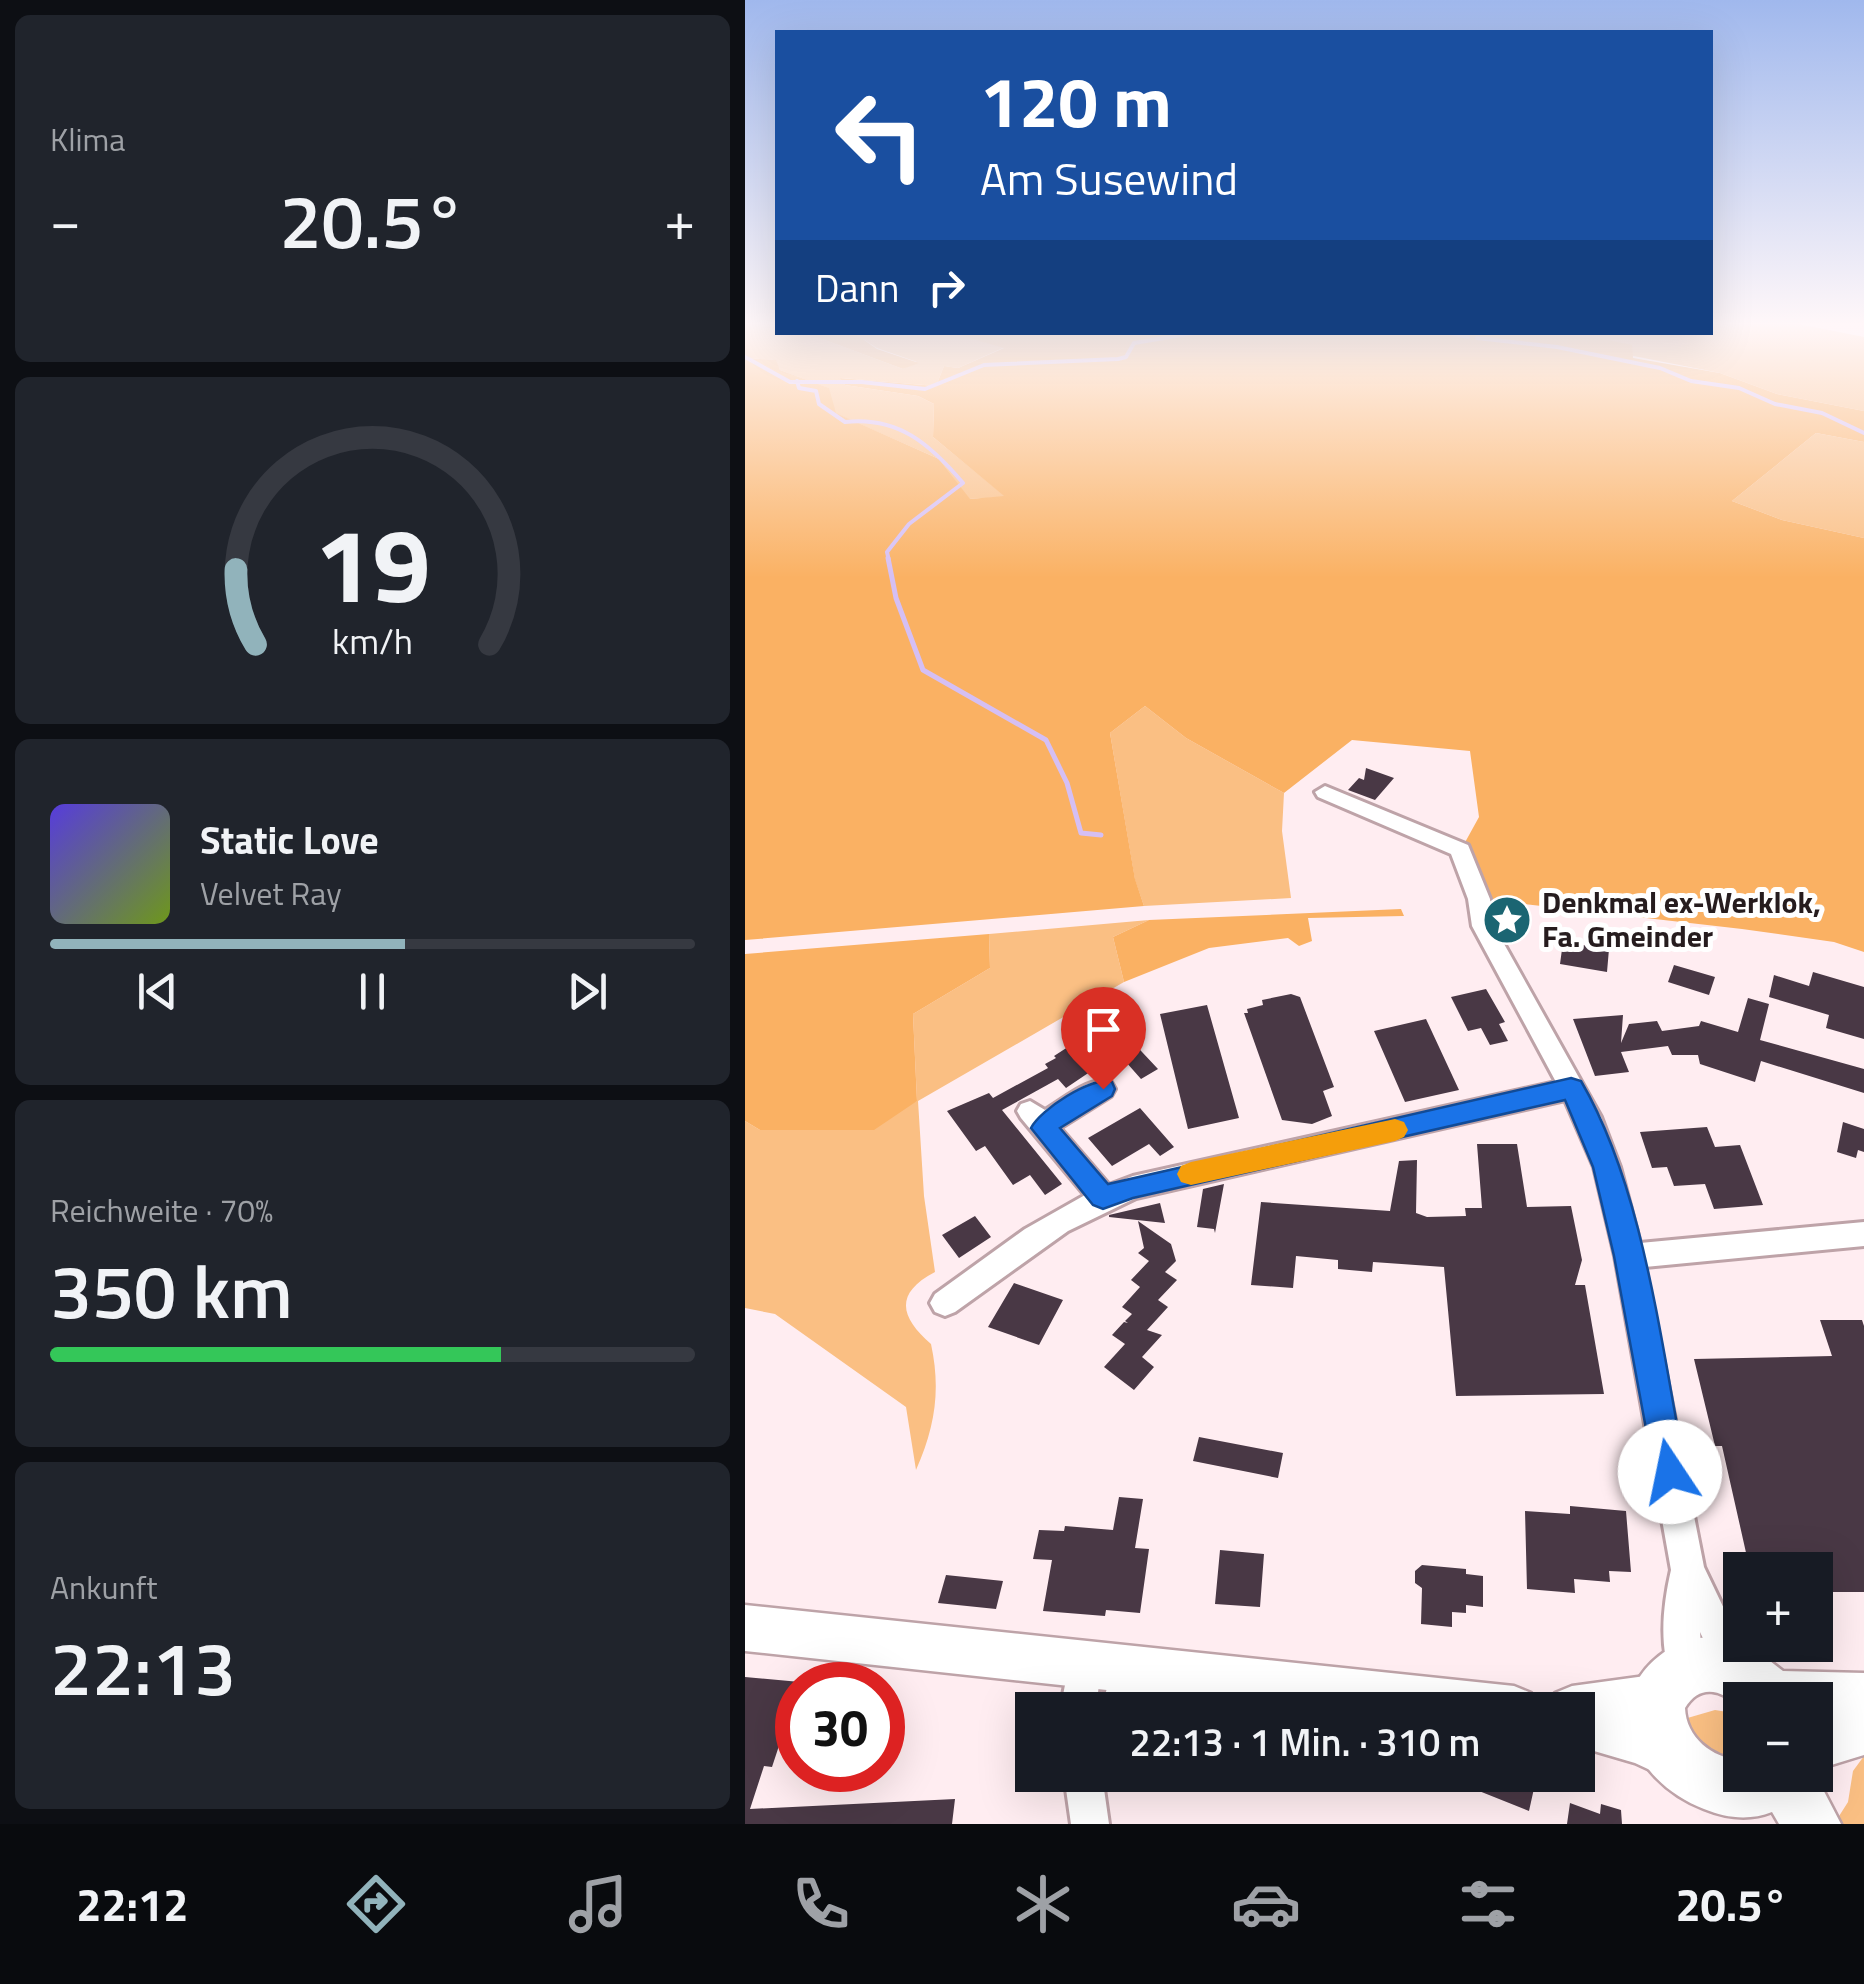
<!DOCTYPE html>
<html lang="de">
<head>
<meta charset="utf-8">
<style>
	:root { --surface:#171b24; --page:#20242c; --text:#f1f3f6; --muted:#9ea1a6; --line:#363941; --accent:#91b3bb }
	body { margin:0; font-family:"Titillium Web",sans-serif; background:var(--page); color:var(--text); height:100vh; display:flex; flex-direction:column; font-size:38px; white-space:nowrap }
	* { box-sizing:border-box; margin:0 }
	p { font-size:32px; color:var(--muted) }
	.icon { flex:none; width:55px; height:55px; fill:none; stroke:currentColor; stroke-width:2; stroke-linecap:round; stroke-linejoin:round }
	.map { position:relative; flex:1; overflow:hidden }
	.details { display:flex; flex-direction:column; gap:15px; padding:15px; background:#0d0f14; width:745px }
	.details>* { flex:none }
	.guide { position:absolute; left:30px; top:30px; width:938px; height:305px; border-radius:0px; box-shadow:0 10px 40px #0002; background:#1a4fa0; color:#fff; overflow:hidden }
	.buttons { position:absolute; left:978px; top:1552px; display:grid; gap:20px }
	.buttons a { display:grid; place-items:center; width:110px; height:110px; border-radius:0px; background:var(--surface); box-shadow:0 10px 40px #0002; font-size:50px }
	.speed { position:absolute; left:30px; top:1662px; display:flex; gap:20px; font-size:50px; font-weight:700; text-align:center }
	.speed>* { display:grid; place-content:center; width:130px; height:130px; border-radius:50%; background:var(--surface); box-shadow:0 10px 40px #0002; line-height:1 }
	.speed .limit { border:15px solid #d22; background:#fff; color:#111 }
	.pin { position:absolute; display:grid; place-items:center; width:85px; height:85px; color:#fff; margin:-102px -42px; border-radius:50% 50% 50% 0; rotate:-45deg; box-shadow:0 0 10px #0007 }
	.pin .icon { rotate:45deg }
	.me { position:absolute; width:110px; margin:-55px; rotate:349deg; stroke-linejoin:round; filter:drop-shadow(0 0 8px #0008) }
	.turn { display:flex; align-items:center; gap:35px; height:210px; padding:0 40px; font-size:45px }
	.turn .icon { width:130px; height:130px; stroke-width:2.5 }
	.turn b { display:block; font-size:70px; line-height:85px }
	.then { display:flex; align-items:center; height:95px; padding:0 40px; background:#0003; gap:20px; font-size:38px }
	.big { font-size:75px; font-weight:600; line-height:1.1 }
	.details .card { flex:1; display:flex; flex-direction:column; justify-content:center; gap:15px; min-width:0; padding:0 35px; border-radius:15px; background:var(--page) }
	.details .dial { align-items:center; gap:0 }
	.dial svg { height:260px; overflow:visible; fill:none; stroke:var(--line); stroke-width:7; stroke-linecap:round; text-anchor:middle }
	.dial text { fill:var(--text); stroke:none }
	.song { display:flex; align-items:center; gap:30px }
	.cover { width:120px; height:120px; border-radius:15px; background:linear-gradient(135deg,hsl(250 70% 55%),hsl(80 70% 35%)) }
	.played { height:10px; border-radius:5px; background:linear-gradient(90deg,var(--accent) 55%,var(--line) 55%) }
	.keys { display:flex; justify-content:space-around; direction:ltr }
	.heat { display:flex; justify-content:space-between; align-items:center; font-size:55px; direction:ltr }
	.charge { height:15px; border-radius:8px; background:linear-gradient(90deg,#34c759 70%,var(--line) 0) }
	.trip { position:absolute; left:270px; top:1692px; width:580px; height:100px; border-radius:0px; background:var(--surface); box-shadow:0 10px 40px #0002; font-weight:600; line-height:100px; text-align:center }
	.menu { display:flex; height:160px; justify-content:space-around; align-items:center; background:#090b0e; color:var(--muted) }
	.menu .icon { width:70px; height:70px }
	.menu .active { color:var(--accent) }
	.menu b { font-size:45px; color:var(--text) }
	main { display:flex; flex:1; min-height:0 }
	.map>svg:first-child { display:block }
</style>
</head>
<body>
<main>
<section class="details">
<div class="card"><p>Klima</p>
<div class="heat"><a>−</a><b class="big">20.5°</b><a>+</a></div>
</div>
<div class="card dial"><svg viewBox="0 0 100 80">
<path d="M14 69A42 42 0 1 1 86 69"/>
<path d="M14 69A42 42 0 0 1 8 46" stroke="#91b3bb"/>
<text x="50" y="56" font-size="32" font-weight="700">19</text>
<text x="50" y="72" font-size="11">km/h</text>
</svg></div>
<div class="card">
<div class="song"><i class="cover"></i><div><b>Static Love</b><p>Velvet Ray</p></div></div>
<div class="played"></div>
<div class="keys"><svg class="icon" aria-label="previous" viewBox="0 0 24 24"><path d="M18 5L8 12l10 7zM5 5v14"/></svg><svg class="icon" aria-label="pause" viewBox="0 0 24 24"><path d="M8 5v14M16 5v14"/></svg><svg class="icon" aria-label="next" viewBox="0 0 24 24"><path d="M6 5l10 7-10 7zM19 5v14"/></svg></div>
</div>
<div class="card"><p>Reichweite · 70%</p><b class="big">350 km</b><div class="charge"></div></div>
<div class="card"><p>Ankunft</p><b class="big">22:13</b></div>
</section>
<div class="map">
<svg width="1119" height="1824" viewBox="0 0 1119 1824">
	<rect width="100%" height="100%" fill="#ffedf1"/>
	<path fill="#fabf83" d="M32,323V332L61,333L158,369L172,362L132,348L109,333H207L260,347L213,368L199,366L191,386L96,378L100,385L173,396L189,404L188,437L261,497L224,499L194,459L90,413L83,388L35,370L30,360L0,358V324Z
		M965,323H1049L1119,337V411L1032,394L975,373L772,333L965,332Z
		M1071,433L1119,442V538L1037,520L987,501Z
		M400,706L441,738L539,793L537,831L546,898L399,906L390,880L365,733Z
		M404,920L368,937L379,982L173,1101L179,1196L190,1272C148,1294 156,1318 186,1344C196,1390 190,1427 171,1470L161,1407L30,1314L0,1308V1121L15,1130L172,1101L168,1014L245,968L244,934Z
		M970,1710L995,1714V1772L967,1770L939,1719Z
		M1119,1756V1824H1089L1103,1802L1108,1771Z"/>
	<path fill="#fab163" d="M772,332L858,339L887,345L888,358L975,373L1032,394L1119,411V442L1071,433L987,501L1037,520L1119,538V952L1089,942L997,929L743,900L718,846L734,817L725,751L607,740L539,793L441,738L400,706L365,733L390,879L399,906L0,940V358L31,360L35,370L84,388L91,413L194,459L225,499L259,496L188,437L189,404L173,396L100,385L95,378L191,386L199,366L213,368L259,348L207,333Z
		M61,333H109L132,349L174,363L158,369Z
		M656,909L659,916L563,918L567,941L554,946L543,938L464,948L379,982L368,937L404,920Z
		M244,934L245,968L168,1014L172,1101L129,1130H15L0,1121V954Z"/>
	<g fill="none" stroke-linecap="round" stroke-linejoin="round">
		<path stroke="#d5bff4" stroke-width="4" d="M507,332H514
			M699,332L723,337
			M732,338L812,347L915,368L946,381L994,388L1030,404L1077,413L1119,433
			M0,357L45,382H117L180,389L239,365L373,359L381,357L389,343L455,332
			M52,381L54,388L71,391L74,404L100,422C153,416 185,444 218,483L164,524L142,552L144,561"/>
		<path stroke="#d5bff4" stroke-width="5" d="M143,558L151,598L178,670L301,740L322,783L336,833L356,835"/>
	</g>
	<path fill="#493845" d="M621,768L649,778L630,800L603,790L614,778L619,780Z
		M818,942L864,949L862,972L815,964Z
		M929,965L970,977L964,995L923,982Z
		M1068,972L1119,987V1039L1081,1028L1084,1015L1024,997L1029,975L1064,986Z
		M741,989L760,1022L754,1024L763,1041L745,1045L736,1028L723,1031L706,997Z
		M546,994L555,997L589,1087L578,1091L587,1116L567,1124L537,1120L499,1013H503L502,1009L518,1005L517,1000Z
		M1003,998L1024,1004L1015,1040L1119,1069V1093L1016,1061L1010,1082L955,1064L953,1055H927L923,1046L876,1052L884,1072L850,1076L828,1019L878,1015L876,1043L884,1024L912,1021L917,1031L954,1026L956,1021L993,1032Z
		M462,1005L494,1118L443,1129L415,1014Z
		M366,1019L413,1069L396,1079L373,1053L321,1088L313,1079L257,1110L317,1184L300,1195L285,1175L268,1185L240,1146L231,1151L202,1111L244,1093L248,1098L303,1068L300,1064L311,1058L309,1056Z
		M681,1019L714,1090L660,1102L629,1031Z
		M395,1108L429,1147L415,1156L404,1144L367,1166L343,1138Z
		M1098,1122L1119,1129V1152L1113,1150L1111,1158L1092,1152Z
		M962,1127L970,1147L995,1145L1018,1205L969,1209L960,1184L929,1186L922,1167L907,1168L895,1132Z
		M732,1144H772L782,1207L826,1206L837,1260L830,1285H840L859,1394L711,1396L699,1267L628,1262L627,1272L593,1269V1260L551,1256L548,1288L506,1285L516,1202L645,1211L654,1161L672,1160L671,1213L682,1217L721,1216L720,1208H737Z
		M479,1184L470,1233L469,1229L452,1227L458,1189Z
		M415,1203L420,1223L364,1217V1215Z
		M230,1216L246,1237L214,1258L197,1235Z
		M393,1221L426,1244L431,1261L420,1272L432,1280L413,1300L423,1307L402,1330L417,1335L397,1357L409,1367L389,1390L359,1367L380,1344L367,1335L379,1322L383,1323L380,1321L387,1314L377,1307L395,1287L386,1280L404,1261L393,1253L399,1248Z
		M269,1283L318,1300L294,1345L243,1327Z
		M1075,1320H1117L1119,1326V1592H1082L1074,1563H1054L1052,1556L1002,1557L977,1446H970L949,1359L1087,1356Z
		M454,1437L538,1453L533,1478L448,1461Z
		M374,1497L398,1499L390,1548L404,1549L395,1613L361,1610L360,1616L298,1611L307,1560L288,1559L294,1530L319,1531L320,1526L368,1530Z
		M825,1506L881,1511L886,1572L864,1571L865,1582L829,1579L830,1593L782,1589L780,1511L825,1514Z
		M475,1550L519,1554L515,1607L470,1604Z
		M677,1565L721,1569V1574L738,1576V1607L721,1605V1613L707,1612V1627L676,1624L677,1588L670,1583V1571Z
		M201,1575L258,1581L251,1609L193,1603Z
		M0,1677L55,1682L27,1767L19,1766L5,1809L210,1799L207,1824H0Z
		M694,1775H792L784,1811Z
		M825,1803L855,1814L856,1804L876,1810L877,1824H822Z"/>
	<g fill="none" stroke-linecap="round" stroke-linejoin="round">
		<g stroke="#bea3a8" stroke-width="6">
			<path id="minor" d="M580,786L723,845L745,899L749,926L856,1117L875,1167L895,1243L1119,1222V1246L900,1267L959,1567L1007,1667L1001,1679L989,1685L977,1679L955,1632L958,1669L952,1681L940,1687L928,1681C913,1648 918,1605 926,1570L870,1256L849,1167L820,1100L391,1198L323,1231L210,1312L200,1316L190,1312L185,1303L190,1294L280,1229L340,1195L276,1118L272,1111L276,1104L285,1101L300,1110C318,1100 345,1075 366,1082L370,1089L366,1096L315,1128L364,1185L388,1176L811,1082L727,926L723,899L706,854L573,797L570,792Z
				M338,1649L350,1655L356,1667L351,1710H315L326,1655Z
				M382,1653L394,1659L400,1671L392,1710H356L370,1659Z
				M319,1775H357L364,1824H326Z"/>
		</g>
		<g stroke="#bea3a8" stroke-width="5">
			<path id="secondary" d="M0,1605L769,1686L786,1693L793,1710H547L0,1651Z
				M915,1674L932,1681L939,1698L932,1715L911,1722L935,1735L942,1752L935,1769L918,1776L890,1763L832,1746V1710H803L810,1693L827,1686Z"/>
		</g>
		<g stroke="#bea3a8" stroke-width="5">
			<path id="primary" d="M970,1637L1016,1654L1038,1671L1119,1673V1755L1070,1770V1700H995V1707C977,1690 955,1683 940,1708C941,1737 967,1758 995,1760V1775L1070,1774L1096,1824H1034L1027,1812C1004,1821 981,1818 959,1809C923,1795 891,1766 884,1726C876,1677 924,1635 970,1637Z"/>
		</g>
		<use href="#minor" fill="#fff" fill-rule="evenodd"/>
		<use href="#secondary" fill="#fff" fill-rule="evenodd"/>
		<use href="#primary" fill="#fff" fill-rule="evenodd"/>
	</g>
	<linearGradient id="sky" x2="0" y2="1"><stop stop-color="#a0b8ed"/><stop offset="0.56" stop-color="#fff7f9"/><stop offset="1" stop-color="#fff7f9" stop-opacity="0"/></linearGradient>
	<rect width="1119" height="578" fill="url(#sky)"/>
	<path fill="#1a73e8" stroke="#114b97" stroke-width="2.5" d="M826,1078L836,1081C900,1191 916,1348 941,1472L937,1484L925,1488L914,1484L909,1472L869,1256L848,1167L820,1100L388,1198L358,1209L348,1205L286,1128C295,1110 346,1076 367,1082L370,1089L367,1096L315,1128L363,1184Z"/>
	<path fill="#f59e0b" d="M650,1119L659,1122L663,1130L659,1137L650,1141L446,1185L436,1182L432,1174L436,1166L446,1162Z"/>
	<defs>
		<g id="sight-disc" transform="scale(2.5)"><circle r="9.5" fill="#1b6572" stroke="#fff"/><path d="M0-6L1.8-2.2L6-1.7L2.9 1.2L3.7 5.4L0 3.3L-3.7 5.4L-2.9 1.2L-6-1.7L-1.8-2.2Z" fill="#fff"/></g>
	</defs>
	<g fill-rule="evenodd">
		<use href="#sight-disc" x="762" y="920"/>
	</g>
	<g text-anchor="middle" stroke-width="10" stroke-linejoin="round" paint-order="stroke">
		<g font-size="30" font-weight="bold" fill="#261c1e" stroke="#fff" text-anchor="start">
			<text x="797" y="913">Denkmal ex-Werklok,<tspan x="797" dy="34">Fa. Gmeinder</tspan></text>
		</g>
	</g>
</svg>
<div class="buttons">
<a>+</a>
<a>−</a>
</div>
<div class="speed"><div class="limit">30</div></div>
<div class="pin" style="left:358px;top:1089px;background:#d93025"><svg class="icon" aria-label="arrive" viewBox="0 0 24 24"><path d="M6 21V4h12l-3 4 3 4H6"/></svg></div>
<svg class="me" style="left:925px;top:1472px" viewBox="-20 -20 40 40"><circle r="19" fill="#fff"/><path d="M0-13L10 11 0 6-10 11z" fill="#1a73e8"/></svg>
<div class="trip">22:13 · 1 Min. · 310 m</div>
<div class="guide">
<div class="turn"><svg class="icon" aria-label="left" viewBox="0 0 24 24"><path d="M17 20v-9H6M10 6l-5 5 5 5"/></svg><div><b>120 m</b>Am Susewind</div></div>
<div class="then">Dann<svg class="icon" aria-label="right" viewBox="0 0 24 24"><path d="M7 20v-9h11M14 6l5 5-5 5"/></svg></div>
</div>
</div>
</main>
<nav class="menu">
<b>22:12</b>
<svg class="icon active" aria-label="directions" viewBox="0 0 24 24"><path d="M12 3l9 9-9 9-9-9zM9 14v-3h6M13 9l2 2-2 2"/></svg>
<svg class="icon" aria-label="music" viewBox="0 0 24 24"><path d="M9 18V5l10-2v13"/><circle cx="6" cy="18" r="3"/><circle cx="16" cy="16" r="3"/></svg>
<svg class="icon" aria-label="phone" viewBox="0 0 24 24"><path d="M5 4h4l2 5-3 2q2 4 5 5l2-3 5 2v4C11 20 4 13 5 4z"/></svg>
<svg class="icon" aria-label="climate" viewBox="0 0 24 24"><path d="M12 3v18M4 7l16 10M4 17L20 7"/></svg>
<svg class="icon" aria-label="car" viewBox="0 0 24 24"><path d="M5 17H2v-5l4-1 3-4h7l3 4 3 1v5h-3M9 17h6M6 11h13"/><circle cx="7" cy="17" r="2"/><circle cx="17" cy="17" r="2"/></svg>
<svg class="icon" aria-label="filters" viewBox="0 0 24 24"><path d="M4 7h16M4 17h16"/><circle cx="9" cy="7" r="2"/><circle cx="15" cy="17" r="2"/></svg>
<b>20.5°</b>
</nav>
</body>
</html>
